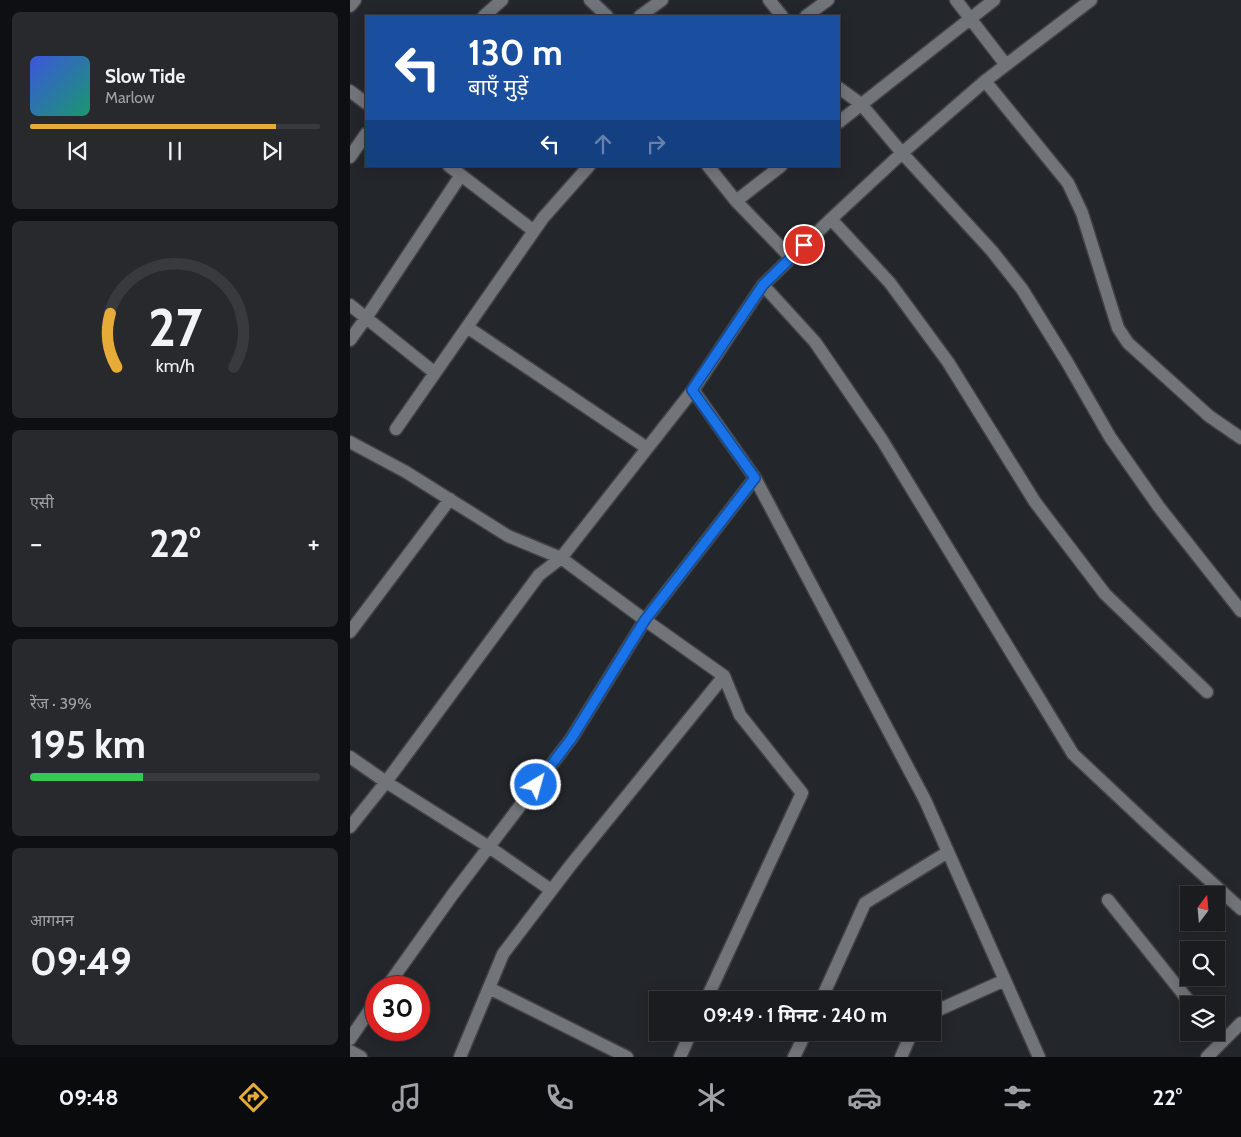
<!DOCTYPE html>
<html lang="hi">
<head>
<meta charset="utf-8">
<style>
	:root { --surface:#1a1c20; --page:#27292d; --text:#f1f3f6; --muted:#9fa1a5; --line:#383a3e; --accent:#e7ac37 }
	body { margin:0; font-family:Cabin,"Noto Sans Devanagari",sans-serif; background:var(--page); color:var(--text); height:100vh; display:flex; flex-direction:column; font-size:19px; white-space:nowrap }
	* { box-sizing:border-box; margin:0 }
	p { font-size:16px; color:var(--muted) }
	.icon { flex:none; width:28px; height:28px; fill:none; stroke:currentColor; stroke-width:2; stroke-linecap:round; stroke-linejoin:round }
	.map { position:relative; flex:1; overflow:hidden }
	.details { display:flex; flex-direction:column; gap:12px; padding:12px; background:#0e0f12; width:350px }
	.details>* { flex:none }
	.top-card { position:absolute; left:15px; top:15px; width:475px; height:152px; border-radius:0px; box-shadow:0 2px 12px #0003,0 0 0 1px var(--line); background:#1a4fa0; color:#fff; overflow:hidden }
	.needle { width:32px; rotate:16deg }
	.fabs { position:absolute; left:830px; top:886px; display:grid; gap:10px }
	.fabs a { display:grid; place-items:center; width:45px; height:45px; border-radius:0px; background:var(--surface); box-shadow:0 2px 12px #0003,0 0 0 1px var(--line); font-size:25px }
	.speed { position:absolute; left:15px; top:976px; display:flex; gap:10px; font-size:25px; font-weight:700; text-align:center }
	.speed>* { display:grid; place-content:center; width:65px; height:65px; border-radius:50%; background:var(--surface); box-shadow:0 2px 12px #0003,0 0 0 1px var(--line); line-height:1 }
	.speed .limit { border:8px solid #d22; background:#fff; color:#111 }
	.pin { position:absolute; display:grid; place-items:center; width:42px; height:42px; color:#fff; margin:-21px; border:2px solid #fff; border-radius:50%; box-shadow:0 1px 5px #0007 }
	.me { position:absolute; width:55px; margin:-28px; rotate:37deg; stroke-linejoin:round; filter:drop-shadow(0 0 4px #0008) }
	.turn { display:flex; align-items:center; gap:18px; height:105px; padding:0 20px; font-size:22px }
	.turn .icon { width:65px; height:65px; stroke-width:2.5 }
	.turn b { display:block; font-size:35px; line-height:42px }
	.lanes { display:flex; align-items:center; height:48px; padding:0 20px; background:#0003; justify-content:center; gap:25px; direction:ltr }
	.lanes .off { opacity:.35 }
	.big { font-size:38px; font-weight:700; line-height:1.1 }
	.details .widget { flex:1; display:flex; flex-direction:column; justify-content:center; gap:8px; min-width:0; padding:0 18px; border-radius:8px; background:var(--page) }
	.details .dial { align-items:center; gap:0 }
	.dial svg { height:130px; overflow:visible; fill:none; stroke:var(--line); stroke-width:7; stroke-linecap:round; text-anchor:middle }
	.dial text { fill:var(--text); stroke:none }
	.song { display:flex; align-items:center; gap:15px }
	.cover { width:60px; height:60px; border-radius:8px; background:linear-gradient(135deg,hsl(230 70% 55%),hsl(160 70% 35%)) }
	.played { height:5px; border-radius:2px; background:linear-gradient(90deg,var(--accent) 85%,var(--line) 85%) }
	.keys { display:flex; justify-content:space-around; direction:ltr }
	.heat { display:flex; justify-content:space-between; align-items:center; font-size:28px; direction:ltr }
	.charge { height:8px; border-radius:4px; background:linear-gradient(90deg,#34c759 39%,var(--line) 0) }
	.trip { position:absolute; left:299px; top:991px; width:292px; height:50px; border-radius:0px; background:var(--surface); box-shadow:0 2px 12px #0003,0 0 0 1px var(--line); font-weight:700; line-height:50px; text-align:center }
	.dock { display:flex; height:80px; justify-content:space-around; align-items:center; background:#0a0b0d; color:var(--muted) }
	.dock .icon { width:35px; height:35px }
	.dock .selected { color:var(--accent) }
	.dock b { font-size:22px; color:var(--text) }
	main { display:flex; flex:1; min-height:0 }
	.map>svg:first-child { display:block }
</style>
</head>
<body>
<main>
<section class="details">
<div class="widget">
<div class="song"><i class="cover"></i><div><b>Slow Tide</b><p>Marlow</p></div></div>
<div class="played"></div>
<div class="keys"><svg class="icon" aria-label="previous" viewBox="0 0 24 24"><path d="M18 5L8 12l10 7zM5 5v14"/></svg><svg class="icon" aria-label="pause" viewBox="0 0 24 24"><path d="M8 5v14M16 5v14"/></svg><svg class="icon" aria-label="next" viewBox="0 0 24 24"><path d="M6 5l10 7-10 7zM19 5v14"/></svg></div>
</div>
<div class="widget dial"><svg viewBox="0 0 100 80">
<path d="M14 69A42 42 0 1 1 86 69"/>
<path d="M14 69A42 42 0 0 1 10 36" stroke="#e7ac37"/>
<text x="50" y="56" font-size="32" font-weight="700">27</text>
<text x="50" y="72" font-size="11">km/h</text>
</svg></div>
<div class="widget"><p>एसी</p>
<div class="heat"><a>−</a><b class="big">22°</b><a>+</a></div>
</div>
<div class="widget"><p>रेंज · 39%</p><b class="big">195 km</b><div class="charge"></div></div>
<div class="widget"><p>आगमन</p><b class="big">09:49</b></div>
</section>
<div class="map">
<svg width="891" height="1057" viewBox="0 0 891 1057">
	<rect width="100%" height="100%" fill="#23262b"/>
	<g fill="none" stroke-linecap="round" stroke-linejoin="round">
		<g stroke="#404245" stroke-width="15">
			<path id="minor" d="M240,0L257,16
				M419,0L432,16
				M606,0L656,65
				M0,6L5,0
				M134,16L152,0
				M290,16L312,0
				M456,16L478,0
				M635,81L718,183L732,213L768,328L778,343L859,416L891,438
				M489,88L511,104L552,153L642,251L672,289L717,362L760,437L809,507L891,611
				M0,91L16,103
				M489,122L644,0
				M0,157L16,134
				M99,166L184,231
				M358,166L386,201L441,258
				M386,201L431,166
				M481,219L540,283L598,362L685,502L755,594L857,692
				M413,285L465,342L532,440L723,754L805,831L891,909
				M0,305L85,373
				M117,327L297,448
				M0,340L16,318L111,175
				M46,429L193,218L239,166
				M0,442L56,472L158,536L211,558L189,575L36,782L0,827
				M0,632L100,499
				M0,757L36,782L139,847L201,890
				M758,900L842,1005
				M36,988L103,894L221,739L295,620L405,478
				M139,988L277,1057
				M356,1000L452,793L390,715L374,676
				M471,1000L515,903L598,852
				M582,1014L586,1011L655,980
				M863,1032L871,1043
				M0,1039L26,1001
				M0,1051L11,1057
				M110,1057L153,954L220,866L374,676L295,620L211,558L343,390
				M330,1057L341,1032
				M444,1057L456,1032
				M551,1057L562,1032
				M689,1057L575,800L405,478L343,390L413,285L481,219L552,153L635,81L741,0
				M857,1057L891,1023"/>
		</g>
		<use href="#minor" stroke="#717479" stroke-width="12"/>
	</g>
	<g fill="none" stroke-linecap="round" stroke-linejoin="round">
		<g stroke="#114b97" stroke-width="12">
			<path id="route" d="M186,785L221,739L295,620L405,478L342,390L413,285L454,245"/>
		</g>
		<use href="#route" stroke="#1a73e8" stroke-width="9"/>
	</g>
</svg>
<div class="fabs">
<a><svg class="needle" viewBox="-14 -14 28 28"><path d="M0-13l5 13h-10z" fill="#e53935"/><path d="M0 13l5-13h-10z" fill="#9fa1a5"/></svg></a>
<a><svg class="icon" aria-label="search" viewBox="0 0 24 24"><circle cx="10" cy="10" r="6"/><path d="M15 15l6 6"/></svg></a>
<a><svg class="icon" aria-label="layers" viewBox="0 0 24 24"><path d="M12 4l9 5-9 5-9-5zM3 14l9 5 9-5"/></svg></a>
</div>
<div class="speed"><div class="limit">30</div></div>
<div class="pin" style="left:454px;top:245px;background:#d93025"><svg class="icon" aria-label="arrive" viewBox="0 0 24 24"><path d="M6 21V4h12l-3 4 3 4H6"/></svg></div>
<svg class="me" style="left:186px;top:785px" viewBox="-20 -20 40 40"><circle r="17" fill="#1a73e8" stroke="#fff" stroke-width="3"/><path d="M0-11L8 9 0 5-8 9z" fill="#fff"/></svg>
<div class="trip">09:49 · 1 मिनट · 240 m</div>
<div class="top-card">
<div class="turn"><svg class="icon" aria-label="left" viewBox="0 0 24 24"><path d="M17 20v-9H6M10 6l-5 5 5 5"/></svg><div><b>130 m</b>बाएँ मुड़ें</div></div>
<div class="lanes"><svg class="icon" aria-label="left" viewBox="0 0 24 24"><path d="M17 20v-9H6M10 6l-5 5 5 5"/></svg><svg class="icon off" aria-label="ahead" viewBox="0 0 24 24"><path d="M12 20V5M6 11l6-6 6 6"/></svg><svg class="icon off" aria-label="right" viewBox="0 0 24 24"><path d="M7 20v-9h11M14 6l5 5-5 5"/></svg></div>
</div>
</div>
</main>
<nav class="dock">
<b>09:48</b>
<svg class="icon selected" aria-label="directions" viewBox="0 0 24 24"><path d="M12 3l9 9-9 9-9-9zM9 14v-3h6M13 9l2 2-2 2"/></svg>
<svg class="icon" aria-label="music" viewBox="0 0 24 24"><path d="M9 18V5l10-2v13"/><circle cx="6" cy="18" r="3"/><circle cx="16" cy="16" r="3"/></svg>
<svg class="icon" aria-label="phone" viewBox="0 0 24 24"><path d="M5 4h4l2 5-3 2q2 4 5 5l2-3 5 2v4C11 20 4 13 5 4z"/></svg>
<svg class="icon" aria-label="climate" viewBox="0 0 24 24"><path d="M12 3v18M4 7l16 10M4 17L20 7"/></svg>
<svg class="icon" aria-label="car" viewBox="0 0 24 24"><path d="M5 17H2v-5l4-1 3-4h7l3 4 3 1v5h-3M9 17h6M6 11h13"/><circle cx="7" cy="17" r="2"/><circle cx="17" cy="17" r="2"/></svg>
<svg class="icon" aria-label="filters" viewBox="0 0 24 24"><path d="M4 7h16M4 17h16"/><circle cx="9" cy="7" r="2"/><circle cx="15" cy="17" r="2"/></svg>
<b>22°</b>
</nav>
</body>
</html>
